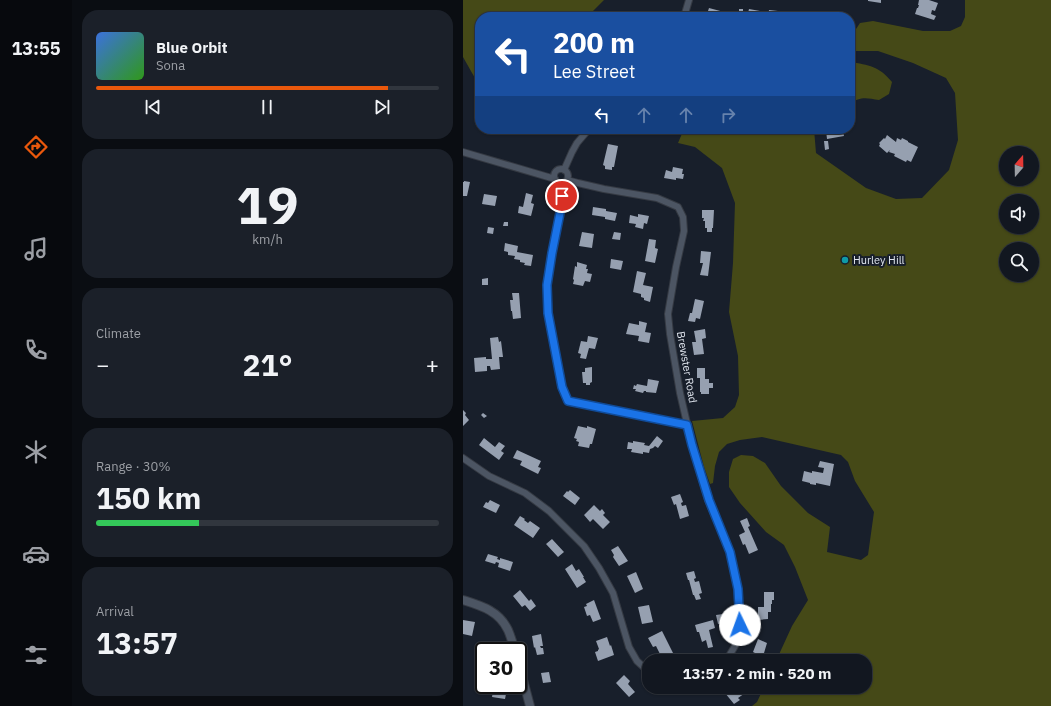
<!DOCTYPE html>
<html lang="en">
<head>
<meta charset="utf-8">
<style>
	:root { --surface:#121720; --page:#1b2029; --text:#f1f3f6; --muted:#9c9fa5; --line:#31363e; --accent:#ea580c }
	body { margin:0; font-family:"IBM Plex Sans",sans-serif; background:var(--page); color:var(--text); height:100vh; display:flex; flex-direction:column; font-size:15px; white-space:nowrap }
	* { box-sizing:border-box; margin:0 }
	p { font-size:13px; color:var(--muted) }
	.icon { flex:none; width:22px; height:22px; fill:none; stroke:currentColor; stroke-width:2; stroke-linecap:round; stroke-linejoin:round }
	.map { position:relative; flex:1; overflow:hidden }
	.panel { display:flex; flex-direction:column; gap:10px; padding:10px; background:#0a0d12; width:391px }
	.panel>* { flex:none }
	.banner { position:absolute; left:12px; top:12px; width:380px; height:122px; border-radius:16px; box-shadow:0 1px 3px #0004,0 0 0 1px var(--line); background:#1a4fa0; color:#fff; overflow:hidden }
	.needle { width:26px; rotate:20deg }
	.buttons { position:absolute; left:536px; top:146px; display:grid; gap:8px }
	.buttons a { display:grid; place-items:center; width:40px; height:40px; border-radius:50%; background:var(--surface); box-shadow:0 1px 3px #0004,0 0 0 1px var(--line); font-size:20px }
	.speed { position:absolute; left:12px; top:642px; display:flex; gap:8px; font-size:20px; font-weight:700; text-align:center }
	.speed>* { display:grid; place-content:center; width:52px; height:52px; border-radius:50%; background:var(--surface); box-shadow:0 1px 3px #0004,0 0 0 1px var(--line); line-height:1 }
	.speed .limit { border:2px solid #111; border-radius:6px; background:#fff; color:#111 }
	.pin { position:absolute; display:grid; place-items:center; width:34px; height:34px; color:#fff; margin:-17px; border:2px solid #fff; border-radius:50%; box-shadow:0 1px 4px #0007 }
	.me { position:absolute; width:44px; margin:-22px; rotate:357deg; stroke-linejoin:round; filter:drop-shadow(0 0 3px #0008) }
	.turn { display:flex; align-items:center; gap:14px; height:84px; padding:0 12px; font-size:18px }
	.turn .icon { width:52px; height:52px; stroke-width:2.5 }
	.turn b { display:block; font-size:28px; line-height:34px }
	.lanes { display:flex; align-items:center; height:38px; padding:0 12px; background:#0003; justify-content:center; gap:20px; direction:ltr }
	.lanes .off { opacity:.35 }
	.big { font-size:30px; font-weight:700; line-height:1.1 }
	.panel .card { flex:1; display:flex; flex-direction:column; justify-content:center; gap:6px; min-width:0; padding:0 14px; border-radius:16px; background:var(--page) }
	.panel .dial { align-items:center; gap:0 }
	.dial b { font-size:52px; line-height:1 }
	.song { display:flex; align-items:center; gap:12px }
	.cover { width:48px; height:48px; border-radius:6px; background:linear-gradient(135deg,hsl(220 70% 55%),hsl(110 70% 35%)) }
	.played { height:4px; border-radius:2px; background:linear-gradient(90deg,var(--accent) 85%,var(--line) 85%) }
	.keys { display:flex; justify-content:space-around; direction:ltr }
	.heat { display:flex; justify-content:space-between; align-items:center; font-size:22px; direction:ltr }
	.charge { height:6px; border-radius:3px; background:linear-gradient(90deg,#34c759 30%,var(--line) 0) }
	.trip { position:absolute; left:179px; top:654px; width:230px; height:40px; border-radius:16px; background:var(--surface); box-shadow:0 1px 3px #0004,0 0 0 1px var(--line); font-weight:700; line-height:40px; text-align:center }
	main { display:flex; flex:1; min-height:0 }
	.tabs { display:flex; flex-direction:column; width:72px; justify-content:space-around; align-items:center; background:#07090d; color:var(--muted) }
	.tabs .icon { width:28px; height:28px }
	.tabs .selected { color:var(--accent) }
	.tabs b { font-size:18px; color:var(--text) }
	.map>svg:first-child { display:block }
</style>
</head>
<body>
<main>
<nav class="tabs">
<b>13:55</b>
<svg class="icon selected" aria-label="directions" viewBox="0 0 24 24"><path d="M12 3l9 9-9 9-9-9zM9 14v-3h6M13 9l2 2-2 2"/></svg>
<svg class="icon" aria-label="music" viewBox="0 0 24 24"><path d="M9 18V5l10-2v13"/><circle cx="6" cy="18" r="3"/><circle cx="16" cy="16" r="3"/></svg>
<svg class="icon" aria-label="phone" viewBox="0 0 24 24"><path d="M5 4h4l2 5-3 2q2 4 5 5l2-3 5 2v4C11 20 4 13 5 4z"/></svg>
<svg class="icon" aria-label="climate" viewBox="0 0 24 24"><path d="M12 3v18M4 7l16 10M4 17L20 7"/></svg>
<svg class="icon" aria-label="car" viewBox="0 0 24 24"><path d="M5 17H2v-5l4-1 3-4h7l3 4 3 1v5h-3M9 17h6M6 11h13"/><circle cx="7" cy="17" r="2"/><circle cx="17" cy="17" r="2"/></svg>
<svg class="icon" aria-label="filters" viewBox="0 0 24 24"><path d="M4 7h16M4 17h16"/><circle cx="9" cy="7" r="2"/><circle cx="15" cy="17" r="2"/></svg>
</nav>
<section class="panel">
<div class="card">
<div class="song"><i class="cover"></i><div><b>Blue Orbit</b><p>Sona</p></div></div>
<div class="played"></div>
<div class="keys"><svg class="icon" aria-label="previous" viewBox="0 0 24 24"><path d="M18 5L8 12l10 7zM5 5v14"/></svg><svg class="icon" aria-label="pause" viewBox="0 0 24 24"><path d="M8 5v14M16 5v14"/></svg><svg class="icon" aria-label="next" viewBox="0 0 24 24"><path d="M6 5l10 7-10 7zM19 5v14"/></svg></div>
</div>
<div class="card dial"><b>19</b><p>km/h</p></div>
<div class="card"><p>Climate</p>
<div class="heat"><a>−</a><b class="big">21°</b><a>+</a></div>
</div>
<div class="card"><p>Range · 30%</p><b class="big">150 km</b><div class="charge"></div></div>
<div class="card"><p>Arrival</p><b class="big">13:57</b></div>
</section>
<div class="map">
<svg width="588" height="706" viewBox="0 0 588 706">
	<rect width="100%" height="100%" fill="#181f2b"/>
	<path fill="#454917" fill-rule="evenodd" d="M0,0H141L124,17H17V87L0,57Z
		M502,0H588V706H289L294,702L301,687H402V661H313L329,626L345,600L332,567L321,545L303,532L277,503L266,487V472L270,459L278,455L290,456L302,463L318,486L345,513L367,527L364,552L398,560L405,555L411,512L392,481L385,462L378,455L299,437L277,440L264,444L256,452L252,466L250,483L247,484L241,467L229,421L260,418L272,407L276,395L275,356L266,312L270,263L272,203L259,168L232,147L215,143L221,129H351L353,153L403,188L433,199L459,198L486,170L495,140L492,93L483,78L450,63L415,51H392L387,42L391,32L397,23L410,21L460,31H487L498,26L502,17ZM543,153H569V179H543ZM543,201H569V227H543ZM543,249H569V275H543Z
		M387,62C406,65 416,66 429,82L426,94L416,100C404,98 397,96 387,104Z"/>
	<path fill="#96a0b0" d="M405,0H418V3L405,1Z
		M456,0H466L475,3L472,11L469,10L468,14L473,16L471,20L452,14L454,8H455L456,5H455Z
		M246,8L261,12L260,17L255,16L254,17H243Z
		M276,9H280V12H276Z
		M286,9L297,11V15L302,16V17H284Z
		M306,10L324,12L323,17H305Z
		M163,129H179L178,133L170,132V134L162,133Z
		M367,129H379L381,136L364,139L363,130Z
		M424,135L433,142L434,138L438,140L439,138L445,141V142L455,147L448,162L444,160L443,162L431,156L432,154L426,152L427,150L424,153L416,146L417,144L416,143L421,138L422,139Z
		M361,141H365L366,149L362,150Z
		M145,144L155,146L151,167H149V170L142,169V166L140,165Z
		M210,167L220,169L219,174H221L220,179L213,178V180L201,178L203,170L209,172Z
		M1,181L7,182L4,196H0V182H1Z
		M63,193L70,195L68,203L71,204L68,216L55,213L56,206L60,207Z
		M21,194L34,196L32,206L19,204Z
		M130,207L143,209V211L154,213L152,221L142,219V217L129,215Z
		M239,210H251L250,228H249V232H244V228H242V221H240L241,218H239Z
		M175,214L186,216L184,224L181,223L180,229L172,227L173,224L166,223L167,215L175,217Z
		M41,222H45V226H40Z
		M25,227L31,228L30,234L24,233Z
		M119,232L131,234L129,248L116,246Z
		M151,232L158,233L157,240L149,239Z
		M186,239L193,240L192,248L195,249L192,263L182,261Z
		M42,243L55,246L54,252L70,255L68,266L61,265L62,263L57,262V260L51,259L52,256L45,255V252L41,251Z
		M238,251L248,252L245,276L237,275L240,263H237Z
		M148,259L160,261L158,270L147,268Z
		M114,262L124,265L123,269H125L124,273L129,274L127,282L122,281L120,286L110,284L111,280L110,279L112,266L114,267Z
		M174,271L183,273L180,285L190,287L187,302L181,300V298L178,297V294L170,292Z
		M25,278V285H19V279Z
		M49,293H56L58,318L50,319L49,311H48L47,300H50Z
		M232,299L241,301L237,319L233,318L232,322L225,321L227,313H229Z
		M176,321L184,323L182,332L188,333L186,343L175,341L176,336L163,334L166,323L176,325Z
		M242,329L243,338L239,339L241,354L231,355L229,342H233L231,331Z
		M125,336L135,338L132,349L126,348L123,359L117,358L118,354L115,353L118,341L124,342Z
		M35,337L36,342L38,341L40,357H36L37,369L28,370L27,366H24V371L12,372L11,358L23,357V359H29L27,338Z
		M129,367V382L127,383V385H123V383H120L119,372H122V368Z
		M234,368H242V379H246V383H250V388H246V394H238V392H237V378H234Z
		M185,379L196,381L193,393L183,392V391H181L180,393L172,391L173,389H170L171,385L173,386L174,384L184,386Z
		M0,410L3,413L2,415L6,420L0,426Z
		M20,413L24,416L21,418L18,415Z
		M115,426L124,428V426L133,429L129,444H127L126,448L115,446L116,442L113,441L114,439L111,438Z
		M194,436L200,441L195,448L192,446L190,448L187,449L186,453L180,452V454L168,452L169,449H164L165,442L170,443V441L182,443L181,445L186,446Z
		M21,438L32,447L36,442L42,446L38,451L41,453L36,460L16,445Z
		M54,450L78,461L75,467L78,468L75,474L57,465L59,461L50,458Z
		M357,461L371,464L367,486L353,483V485L347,484V483L339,481L341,471L349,473V471L360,473L361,468L355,467Z
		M107,490L117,498L112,505L100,496L104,491L105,492Z
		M217,494L220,502L218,503L219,506L223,505L226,516L217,519L213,504L211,505L208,497Z
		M27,500L37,505L33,513L20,507L23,502L25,503Z
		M131,505L137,511L139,509L142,513L140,515L147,522L140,529L130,519L127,522L121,515Z
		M57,516L62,519L61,520L65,523L67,521L77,528L70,538L51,525Z
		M284,518L287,526L285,527L295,550L286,554L282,544L280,545L276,535L282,532L277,521Z
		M89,539L101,552L95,557L83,544Z
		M155,546L165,561L156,566L150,557L151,555L148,550Z
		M25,554L35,557L34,559L37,560V558L50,562L47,571L35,567L36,563L33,562L32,564L22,561Z
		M109,564L113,571L116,569L121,577H120L123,582L114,588L102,569Z
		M231,571L233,578L231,579L232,582L236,581L239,593L236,594L238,599L233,600L231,595H230L226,580H225L223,573Z
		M173,572L180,589L172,593L164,576Z
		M57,590L66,601L68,599L73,606L67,611L62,605L59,607L50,596Z
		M301,592H311V600H309V604H308V612H305V619L295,620V607H301Z
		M131,600L138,619L130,622L127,615L124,616L121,607L124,606L123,604Z
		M186,605L190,622L179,624L175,607Z
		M260,614L261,623L255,624L253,615Z
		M0,620L12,622L9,636L0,634Z
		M250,620L252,628L246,630L250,647L245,648L243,640L239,642L236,632H234L232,625Z
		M199,631L211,655L200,660L193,646L190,647L185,638Z
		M78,634L80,646H77L78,648H80L81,654L74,655L72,647L71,648L69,636Z
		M144,637L147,646L148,645L151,655L135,661L132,652L135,651V650L136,649L133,641Z
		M295,639L304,643L301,653L304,654L302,658L299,657L298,661H289L292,653L290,652Z
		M86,672L88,682L80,683L78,673Z
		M161,675L167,681L165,684L172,692L166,697L153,683Z
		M31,685H43L41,694H43L42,699L29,697Z
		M272,687H287L288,689L275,698L277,700L271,704L262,693Z"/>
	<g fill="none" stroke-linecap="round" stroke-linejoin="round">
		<g stroke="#353a43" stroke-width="8">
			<path id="street" d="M221,17L226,0
				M0,152L92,179
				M91 176a7 7 0 1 1 14 0a7 7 0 1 1-14 0Z
				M101,170L109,152L114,143L126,129
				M104,180L115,183L141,189L194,198L215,207L220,217L221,231L213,267L205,314L207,334L217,393L229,445L245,500L267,552L275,589L277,625L272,646L263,661
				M98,183L99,203L89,253L84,285L85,313L99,387L105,401L225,425
				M0,458L26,476L62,493L86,511L121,546L136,568L150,593L166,647L174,661L186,672"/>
		</g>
		<g stroke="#353a43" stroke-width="10">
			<path id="secondary" d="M0,600C19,606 36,611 45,630C48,637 50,644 52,651
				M55,661L67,706"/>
		</g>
		<use href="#street" stroke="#4c5563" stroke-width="6"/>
		<use href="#secondary" stroke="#4c5563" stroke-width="8"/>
	</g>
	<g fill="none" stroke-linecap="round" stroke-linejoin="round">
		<g stroke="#114b97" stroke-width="10">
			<path id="route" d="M99,196V203L89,253L84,285L85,313L99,387L105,401L224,425L229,445L246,500L267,552L275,589L277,625"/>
		</g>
		<use href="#route" stroke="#1a73e8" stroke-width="7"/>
	</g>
	<circle fill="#0f9aa8" stroke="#181f2b" stroke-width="1.5" cx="382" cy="260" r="4"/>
	<g text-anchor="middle" stroke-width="4" stroke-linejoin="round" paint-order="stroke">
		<g font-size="11" fill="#e1e6ef" stroke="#181f2b" text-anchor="start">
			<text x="390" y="264">Hurley Hill</text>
		</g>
		<g font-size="11" fill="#e1e6ef" stroke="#181f2b">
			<text transform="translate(224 367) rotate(80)" y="4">Brewster Road</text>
		</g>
	</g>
</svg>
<div class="buttons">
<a><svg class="needle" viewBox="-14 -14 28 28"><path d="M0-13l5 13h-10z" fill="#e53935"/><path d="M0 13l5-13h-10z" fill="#9c9fa5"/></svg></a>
<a><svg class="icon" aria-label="sound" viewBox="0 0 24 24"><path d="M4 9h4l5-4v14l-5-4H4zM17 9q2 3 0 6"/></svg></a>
<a><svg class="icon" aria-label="search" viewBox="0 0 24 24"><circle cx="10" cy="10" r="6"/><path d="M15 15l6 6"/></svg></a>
</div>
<div class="speed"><div class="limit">30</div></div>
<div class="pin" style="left:99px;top:196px;background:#d93025"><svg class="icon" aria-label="arrive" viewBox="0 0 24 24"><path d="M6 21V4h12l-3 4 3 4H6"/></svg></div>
<svg class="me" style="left:277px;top:625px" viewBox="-20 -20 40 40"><circle r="19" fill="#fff"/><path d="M0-13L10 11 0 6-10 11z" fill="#1a73e8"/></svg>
<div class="trip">13:57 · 2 min · 520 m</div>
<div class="banner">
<div class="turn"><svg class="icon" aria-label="left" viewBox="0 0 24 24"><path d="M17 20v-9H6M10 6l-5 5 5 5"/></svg><div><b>200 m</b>Lee Street</div></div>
<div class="lanes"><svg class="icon" aria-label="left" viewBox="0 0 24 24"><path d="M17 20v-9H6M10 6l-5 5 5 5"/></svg><svg class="icon off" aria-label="ahead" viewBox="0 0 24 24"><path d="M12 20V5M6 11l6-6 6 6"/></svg><svg class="icon off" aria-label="ahead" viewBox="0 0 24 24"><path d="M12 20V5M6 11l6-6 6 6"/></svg><svg class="icon off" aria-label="right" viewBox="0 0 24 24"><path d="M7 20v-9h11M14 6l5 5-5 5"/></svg></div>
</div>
</div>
</main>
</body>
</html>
